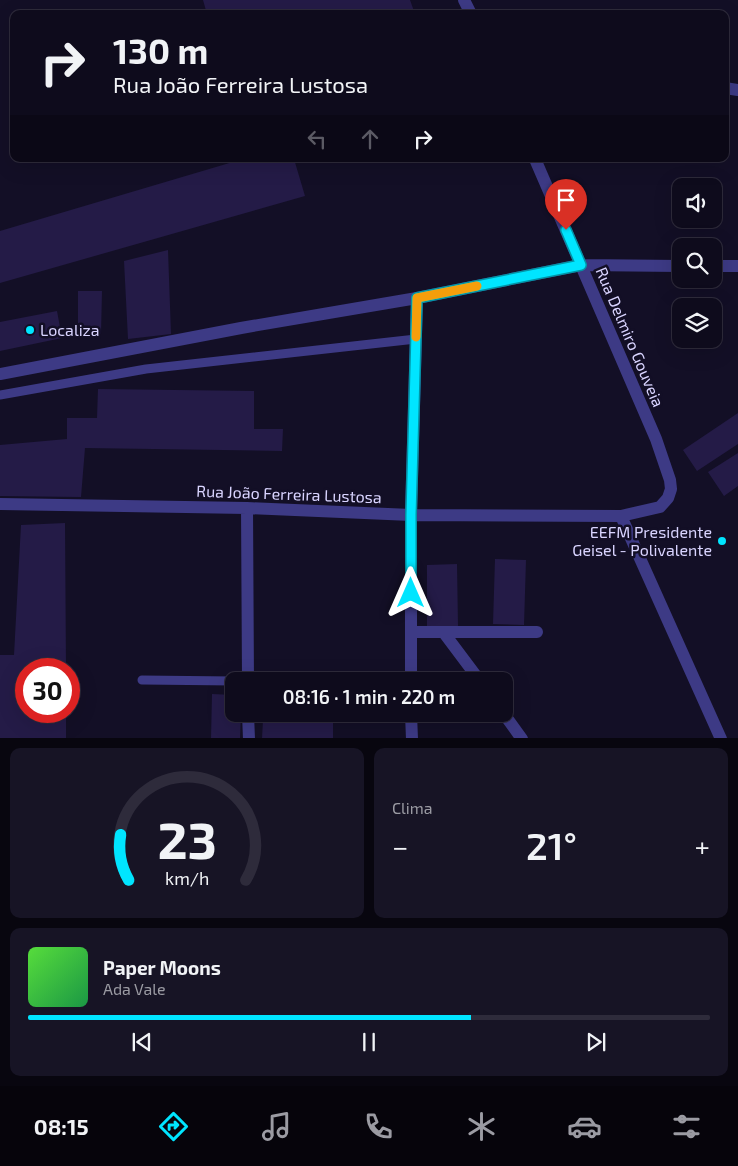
<!DOCTYPE html>
<html lang="pt">
<head>
<meta charset="utf-8">
<style>
	:root { --surface:#0e0b1c; --page:#171425; --text:#f1f3f6; --muted:#9b9ba3; --line:#2e2b3b; --accent:#00e5ff }
	body { margin:0; font-family:"Exo 2",sans-serif; background:var(--page); color:var(--text); height:100vh; display:flex; flex-direction:column; font-size:19px; white-space:nowrap }
	* { box-sizing:border-box; margin:0 }
	p { font-size:16px; color:var(--muted) }
	.icon { flex:none; width:28px; height:28px; fill:none; stroke:currentColor; stroke-width:2; stroke-linecap:round; stroke-linejoin:round }
	.map { position:relative; height:738px; overflow:hidden }
	.side { display:flex; flex-direction:column; gap:10px; padding:10px; background:#08060f; flex:1 }
	.side>* { flex:none }
	.guide { position:absolute; left:10px; top:10px; width:719px; height:152px; border-radius:10px; box-shadow:0 5px 20px #0002,0 0 0 1px var(--line); background:#0e0b1c; color:var(--text); overflow:hidden }
	.controls { position:absolute; left:672px; top:178px; display:grid; gap:10px }
	.controls a { display:grid; place-items:center; width:50px; height:50px; border-radius:10px; background:var(--surface); box-shadow:0 5px 20px #0002,0 0 0 1px var(--line); font-size:25px }
	.speed { position:absolute; left:15px; top:658px; display:flex; gap:10px; font-size:25px; font-weight:700; text-align:center }
	.speed>* { display:grid; place-content:center; width:65px; height:65px; border-radius:50%; background:var(--surface); box-shadow:0 5px 20px #0002,0 0 0 1px var(--line); line-height:1 }
	.speed .limit { border:8px solid #d22; background:#fff; color:#111 }
	.pin { position:absolute; display:grid; place-items:center; width:42px; height:42px; color:#fff; margin:-51px -21px; border-radius:50% 50% 50% 0; rotate:-45deg; box-shadow:0 0 5px #0007 }
	.pin .icon { rotate:45deg }
	.me { position:absolute; width:55px; margin:-28px; rotate:0deg; stroke-linejoin:round; filter:drop-shadow(0 0 4px #0008) }
	.turn { display:flex; align-items:center; gap:18px; height:105px; padding:0 20px; font-size:22px }
	.turn .icon { width:65px; height:65px; stroke-width:2.5 }
	.turn b { display:block; font-size:35px; line-height:42px }
	.lanes { display:flex; align-items:center; height:48px; padding:0 20px; background:#0003; justify-content:center; gap:25px; direction:ltr }
	.lanes .off { opacity:.35 }
	.big { font-size:38px; font-weight:600; line-height:1.1 }
	.side .card { flex:1; display:flex; flex-direction:column; justify-content:center; gap:8px; min-width:0; padding:0 18px; border-radius:10px; background:var(--page) }
	.side .dial { align-items:center; gap:0 }
	.dial svg { height:130px; overflow:visible; fill:none; stroke:var(--line); stroke-width:7; stroke-linecap:round; text-anchor:middle }
	.dial text { fill:var(--text); stroke:none }
	.song { display:flex; align-items:center; gap:15px }
	.cover { width:60px; height:60px; border-radius:8px; background:linear-gradient(135deg,hsl(110 70% 55%),hsl(140 70% 35%)) }
	.played { height:5px; border-radius:2px; background:linear-gradient(90deg,var(--accent) 65%,var(--line) 65%) }
	.keys { display:flex; justify-content:space-around; direction:ltr }
	.heat { display:flex; justify-content:space-between; align-items:center; font-size:28px; direction:ltr }
	.side .tiles { flex:1; display:grid; gap:10px; grid-template-columns:1fr 1fr }
	.card:last-child { grid-column:span 2 }
	.trip { position:absolute; left:225px; top:672px; width:288px; height:50px; border-radius:10px; background:var(--surface); box-shadow:0 5px 20px #0002,0 0 0 1px var(--line); font-weight:600; line-height:50px; text-align:center }
	.tabs { display:flex; height:80px; justify-content:space-around; align-items:center; background:#06040b; color:var(--muted) }
	.tabs .icon { width:35px; height:35px }
	.tabs .selected { color:var(--accent) }
	.tabs b { font-size:22px; color:var(--text) }
	.map>svg:first-child { display:block }
</style>
</head>
<body>
<div class="map">
<svg width="738" height="739" viewBox="0 0 738 739">
	<rect width="100%" height="100%" fill="#130f26"/>
	<path fill="#241b47" d="M203,0H410L415,14H207Z
		M243,159H294L305,196L0,283V231Z
		M168,250L171,334L128,339L124,261Z
		M78,291H102L101,334H78Z
		M57,311L62,338L0,351V322Z
		M98,389L254,391V429H283L282,451L85,448L81,497L0,496V445L67,439V418H97Z
		M738,413V444L697,471L683,450Z
		M738,453V486L724,496L708,472Z
		M65,523L66,669H26V711H66V739H0V655H14L21,525Z
		M495,559L526,560L524,625L493,624Z
		M457,564L458,626H427V565Z
		M212,694L234,695V714H241L240,739H211Z
		M263,719L333,721V739H262Z"/>
	<g fill="none" stroke-linecap="round" stroke-linejoin="round">
		<path stroke="#3d3a85" stroke-width="9" d="M0,395L146,369L416,339
			M142,680L234,681"/>
		<path stroke="#3d3a85" stroke-width="12" d="M464,0L471,14
			M725,88L738,90
			M714,266H738
			M0,374L241,328L417,298L581,265L681,266
			M0,504L247,508L411,515L621,516L660,507L668,498L671,489L670,480L656,439L535,159
			M247,508L248,681
			M621,516L721,739
			M411,632H537
			M444,633L480,681
			M411,681V515L417,298
			M248,714L249,739
			M411,714L412,739
			M504,714L522,739"/>
	</g>
	<g fill="none" stroke-linecap="round" stroke-linejoin="round">
		<g stroke="#0095a6" stroke-width="12">
			<path id="route" d="M411,593V515L417,298L581,265L566,230"/>
		</g>
		<use href="#route" stroke="#00e5ff" stroke-width="9"/>
		<path stroke="#f59e0b" stroke-width="9" d="M416,337L417,298L477,286"/>
	</g>
	<g fill="#00e5ff" stroke="#130f26" stroke-width="2">
		<circle cx="30" cy="330" r="5"/>
		<circle cx="722" cy="541" r="5"/>
	</g>
	<g text-anchor="middle" stroke-width="5" stroke-linejoin="round" paint-order="stroke">
		<g font-size="16" fill="#d9d4ff" stroke="#130f26" text-anchor="start">
			<text x="40" y="336">Localiza</text>
			<text x="712" y="538" text-anchor="end">EEFM Presidente<tspan x="712" dy="18">Geisel - Polivalente</tspan></text>
		</g>
		<g font-size="16" fill="#d9d4ff" stroke="#130f26">
			<text transform="translate(630 337) rotate(67)" y="6">Rua Delmiro Gouveia</text>
			<text transform="translate(289 494) rotate(2)" y="6">Rua João Ferreira Lustosa</text>
		</g>
	</g>
</svg>
<div class="controls">
<a><svg class="icon" aria-label="sound" viewBox="0 0 24 24"><path d="M4 9h4l5-4v14l-5-4H4zM17 9q2 3 0 6"/></svg></a>
<a><svg class="icon" aria-label="search" viewBox="0 0 24 24"><circle cx="10" cy="10" r="6"/><path d="M15 15l6 6"/></svg></a>
<a><svg class="icon" aria-label="layers" viewBox="0 0 24 24"><path d="M12 4l9 5-9 5-9-5zM3 14l9 5 9-5"/></svg></a>
</div>
<div class="speed"><div class="limit">30</div></div>
<div class="pin" style="left:566px;top:230px;background:#d93025"><svg class="icon" aria-label="arrive" viewBox="0 0 24 24"><path d="M6 21V4h12l-3 4 3 4H6"/></svg></div>
<svg class="me" style="left:411px;top:593px" viewBox="-20 -20 40 40"><path d="M0-17L14 15 0 8-14 15z" fill="#00e5ff" stroke="#fff" stroke-width="4"/></svg>
<div class="trip">08:16 · 1 min · 220 m</div>
<div class="guide">
<div class="turn"><svg class="icon" aria-label="right" viewBox="0 0 24 24"><path d="M7 20v-9h11M14 6l5 5-5 5"/></svg><div><b>130 m</b>Rua João Ferreira Lustosa</div></div>
<div class="lanes"><svg class="icon off" aria-label="left" viewBox="0 0 24 24"><path d="M17 20v-9H6M10 6l-5 5 5 5"/></svg><svg class="icon off" aria-label="ahead" viewBox="0 0 24 24"><path d="M12 20V5M6 11l6-6 6 6"/></svg><svg class="icon" aria-label="right" viewBox="0 0 24 24"><path d="M7 20v-9h11M14 6l5 5-5 5"/></svg></div>
</div>
</div>
<section class="side">
<div class="tiles">
<div class="card dial"><svg viewBox="0 0 100 80">
<path d="M14 69A42 42 0 1 1 86 69"/>
<path d="M14 69A42 42 0 0 1 9 41" stroke="#00e5ff"/>
<text x="50" y="56" font-size="32" font-weight="700">23</text>
<text x="50" y="72" font-size="11">km/h</text>
</svg></div>
<div class="card"><p>Clima</p>
<div class="heat"><a>−</a><b class="big">21°</b><a>+</a></div>
</div>
<div class="card">
<div class="song"><i class="cover"></i><div><b>Paper Moons</b><p>Ada Vale</p></div></div>
<div class="played"></div>
<div class="keys"><svg class="icon" aria-label="previous" viewBox="0 0 24 24"><path d="M18 5L8 12l10 7zM5 5v14"/></svg><svg class="icon" aria-label="pause" viewBox="0 0 24 24"><path d="M8 5v14M16 5v14"/></svg><svg class="icon" aria-label="next" viewBox="0 0 24 24"><path d="M6 5l10 7-10 7zM19 5v14"/></svg></div>
</div>
</div>
</section>
<nav class="tabs">
<b>08:15</b>
<svg class="icon selected" aria-label="directions" viewBox="0 0 24 24"><path d="M12 3l9 9-9 9-9-9zM9 14v-3h6M13 9l2 2-2 2"/></svg>
<svg class="icon" aria-label="music" viewBox="0 0 24 24"><path d="M9 18V5l10-2v13"/><circle cx="6" cy="18" r="3"/><circle cx="16" cy="16" r="3"/></svg>
<svg class="icon" aria-label="phone" viewBox="0 0 24 24"><path d="M5 4h4l2 5-3 2q2 4 5 5l2-3 5 2v4C11 20 4 13 5 4z"/></svg>
<svg class="icon" aria-label="climate" viewBox="0 0 24 24"><path d="M12 3v18M4 7l16 10M4 17L20 7"/></svg>
<svg class="icon" aria-label="car" viewBox="0 0 24 24"><path d="M5 17H2v-5l4-1 3-4h7l3 4 3 1v5h-3M9 17h6M6 11h13"/><circle cx="7" cy="17" r="2"/><circle cx="17" cy="17" r="2"/></svg>
<svg class="icon" aria-label="filters" viewBox="0 0 24 24"><path d="M4 7h16M4 17h16"/><circle cx="9" cy="7" r="2"/><circle cx="15" cy="17" r="2"/></svg>
</nav>
</body>
</html>
